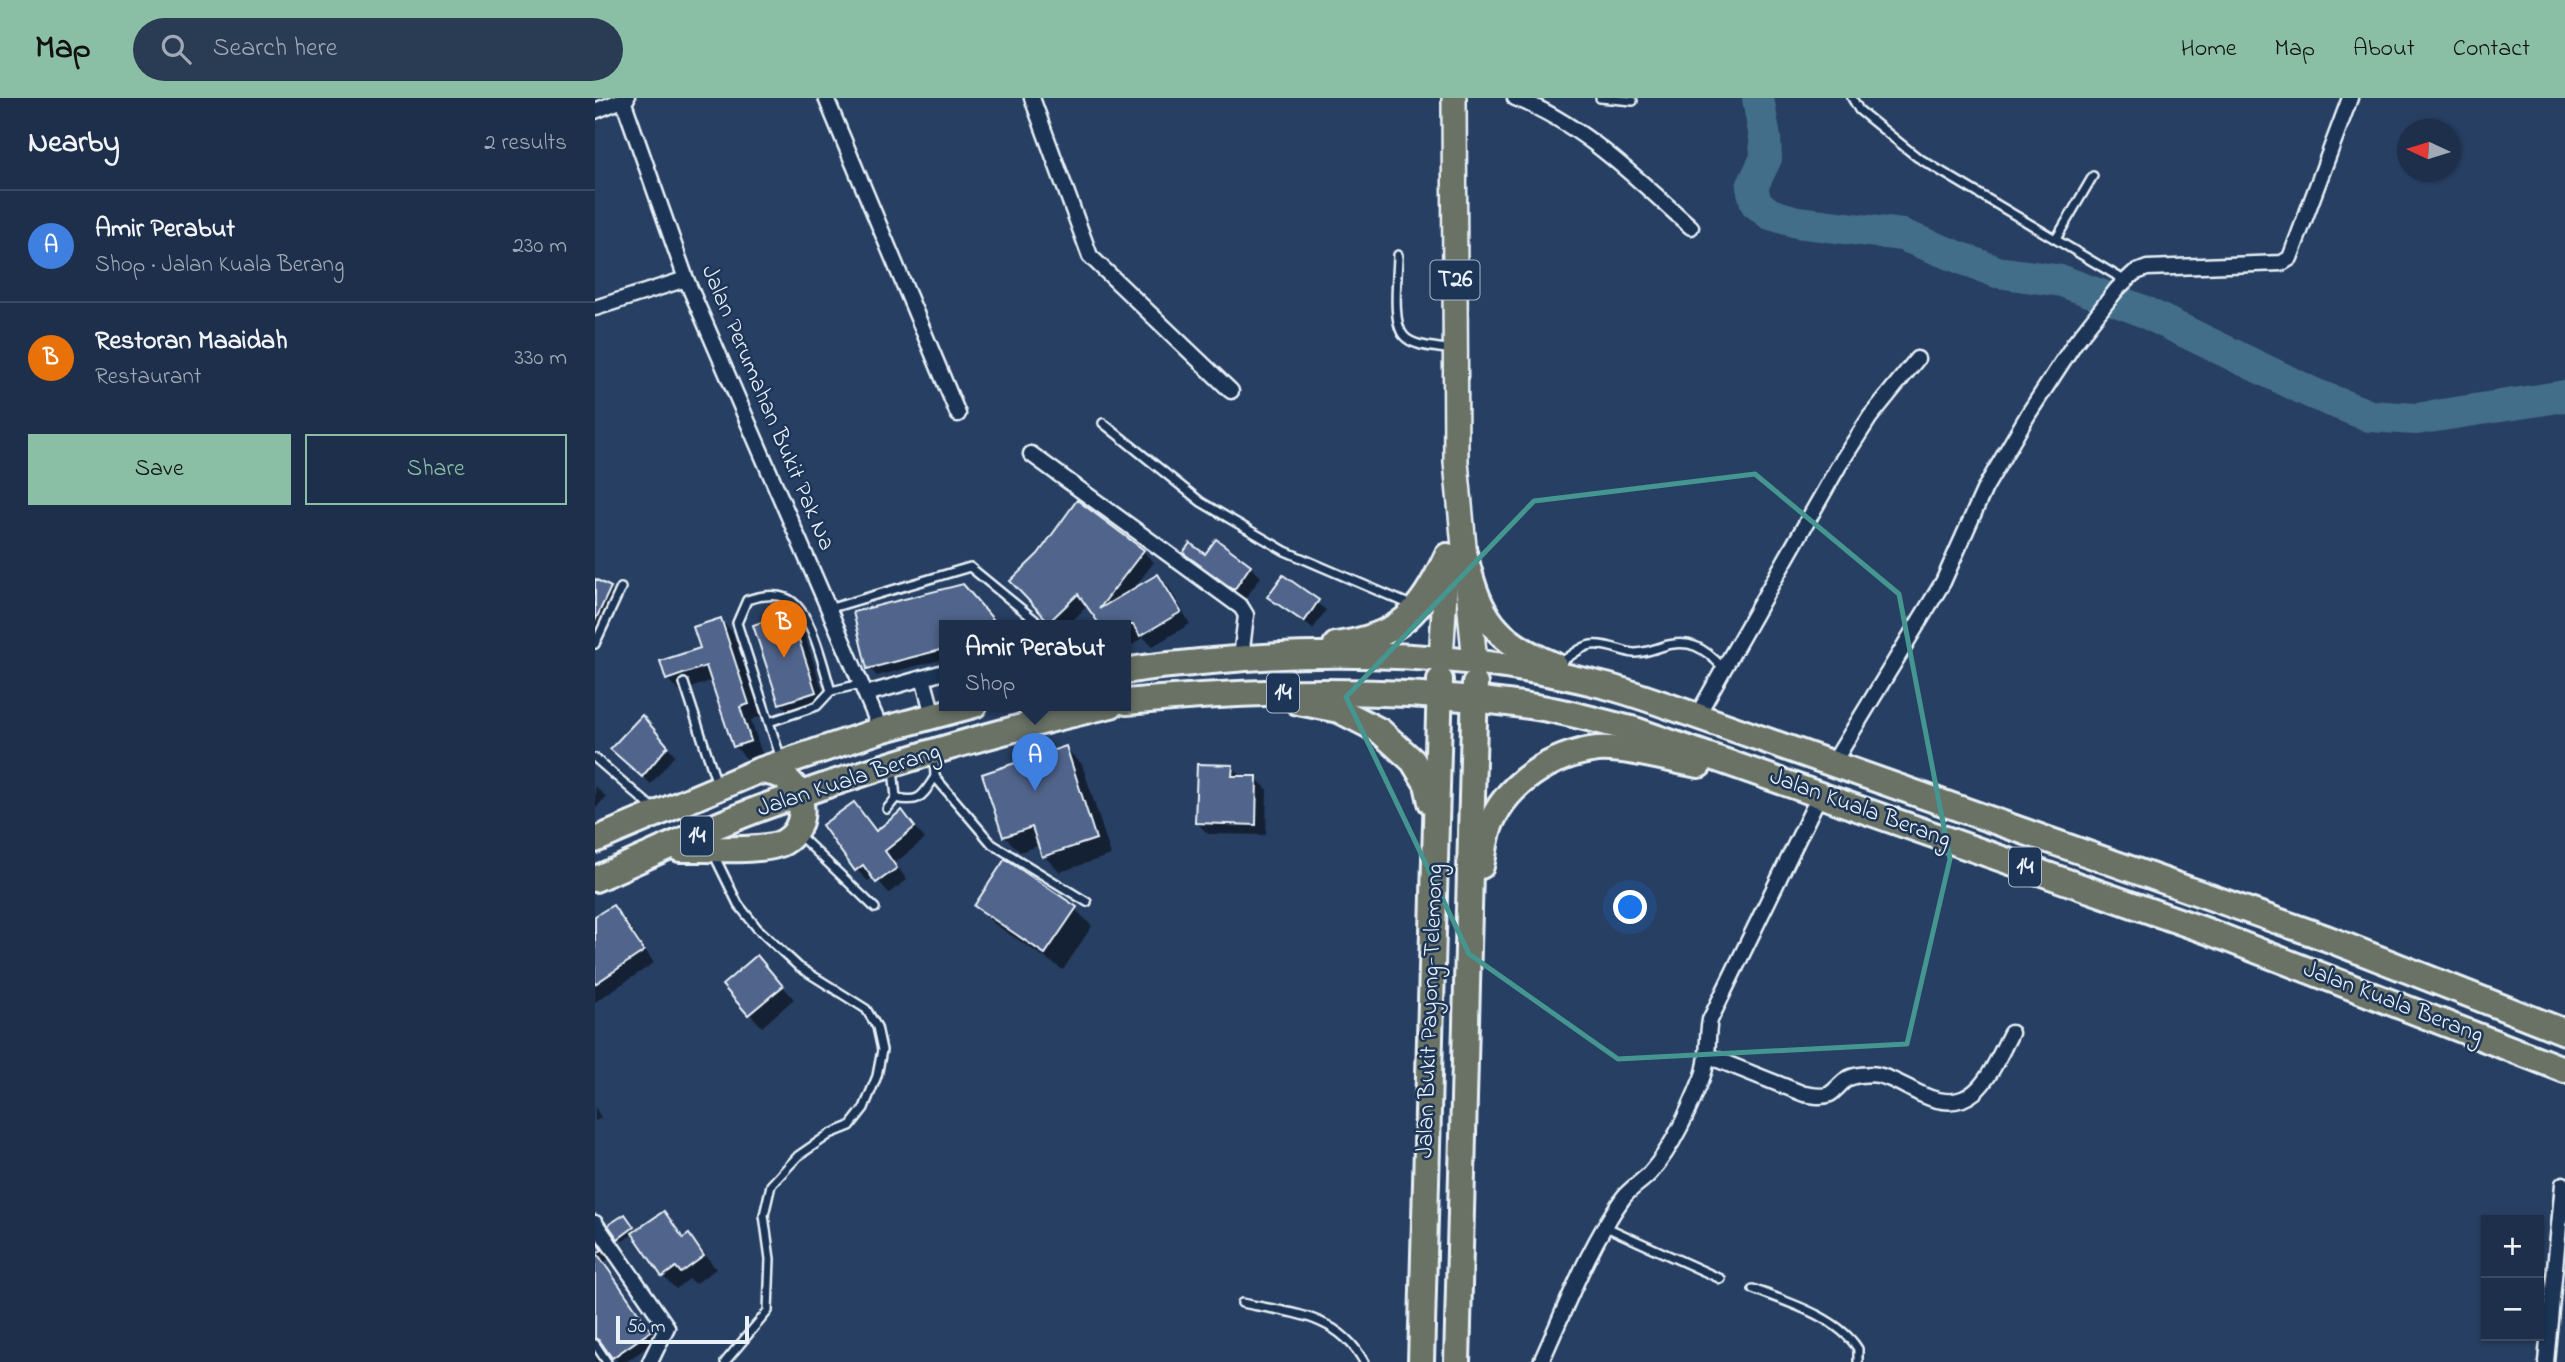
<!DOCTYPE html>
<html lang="en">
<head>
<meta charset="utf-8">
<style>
	:root { --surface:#1d2f4a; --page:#2a3b54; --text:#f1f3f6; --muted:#a0a9b5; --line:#3b4a62; --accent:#8abfa5 }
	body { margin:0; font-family:"Indie Flower",sans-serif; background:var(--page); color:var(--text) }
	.controls { position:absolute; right:21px; bottom:21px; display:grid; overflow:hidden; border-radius:0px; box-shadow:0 2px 5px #0004 }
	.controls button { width:63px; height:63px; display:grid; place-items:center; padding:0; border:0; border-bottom:2px solid var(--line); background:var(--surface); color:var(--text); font:35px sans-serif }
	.compass { position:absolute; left:1802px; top:21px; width:63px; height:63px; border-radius:50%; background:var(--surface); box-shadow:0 2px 5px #0004; rotate:274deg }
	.scale { position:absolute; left:21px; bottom:18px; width:133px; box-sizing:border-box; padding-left:7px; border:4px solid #e8f1f8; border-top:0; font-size:19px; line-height:24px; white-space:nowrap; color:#e8f1f8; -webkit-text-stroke:5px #1d3557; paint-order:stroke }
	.you { position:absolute; left:1036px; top:810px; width:24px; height:24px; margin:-18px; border:5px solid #fff; border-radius:50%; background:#1a73e8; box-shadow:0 0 0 10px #1a73e833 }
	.badge { display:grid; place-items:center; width:46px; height:46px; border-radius:50%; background:var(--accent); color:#fff; font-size:23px; font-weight:700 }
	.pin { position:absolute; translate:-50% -58px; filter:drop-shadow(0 2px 4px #0008) }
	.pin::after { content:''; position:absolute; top:37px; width:24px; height:21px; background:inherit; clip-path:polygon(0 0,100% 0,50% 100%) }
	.popup { position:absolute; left:344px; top:522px; width:192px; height:91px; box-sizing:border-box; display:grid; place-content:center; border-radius:0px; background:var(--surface); filter:drop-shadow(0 2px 5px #0005); font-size:23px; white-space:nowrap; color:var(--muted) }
	.popup b { font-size:26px; color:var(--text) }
	.popup::after { content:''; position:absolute; left:50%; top:100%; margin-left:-14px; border:14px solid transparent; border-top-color:var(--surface) }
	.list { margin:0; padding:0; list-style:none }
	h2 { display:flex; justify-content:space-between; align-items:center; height:91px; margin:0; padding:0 28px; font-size:30px }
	h2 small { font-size:23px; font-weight:400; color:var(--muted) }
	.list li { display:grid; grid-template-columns:46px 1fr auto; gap:21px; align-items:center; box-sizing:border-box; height:112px; padding:0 28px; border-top:2px solid var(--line) }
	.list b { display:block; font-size:26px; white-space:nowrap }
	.list p { margin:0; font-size:23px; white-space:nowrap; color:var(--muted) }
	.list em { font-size:23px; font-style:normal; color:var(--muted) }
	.actions { display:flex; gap:14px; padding:21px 28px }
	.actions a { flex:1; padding:16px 0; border:2px solid var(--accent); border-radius:0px; text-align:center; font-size:24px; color:var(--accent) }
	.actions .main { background:var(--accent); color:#111 }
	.icon { flex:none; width:38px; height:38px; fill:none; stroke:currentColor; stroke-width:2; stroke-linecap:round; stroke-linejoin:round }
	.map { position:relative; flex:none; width:1970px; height:1264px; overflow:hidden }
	header { display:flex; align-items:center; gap:42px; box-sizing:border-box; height:98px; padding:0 35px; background:var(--accent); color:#111 }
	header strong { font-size:33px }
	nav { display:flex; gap:38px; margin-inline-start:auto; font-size:24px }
	.search { width:490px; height:63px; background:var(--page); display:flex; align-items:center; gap:18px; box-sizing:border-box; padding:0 24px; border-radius:38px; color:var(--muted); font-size:26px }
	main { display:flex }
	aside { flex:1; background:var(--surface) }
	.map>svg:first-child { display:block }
</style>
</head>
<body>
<header>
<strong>Map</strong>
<div class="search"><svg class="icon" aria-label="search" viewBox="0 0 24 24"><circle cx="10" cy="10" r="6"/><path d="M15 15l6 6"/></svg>Search here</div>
<nav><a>Home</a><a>Map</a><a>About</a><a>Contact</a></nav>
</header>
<main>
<aside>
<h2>Nearby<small>2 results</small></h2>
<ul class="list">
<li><span class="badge" style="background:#3f7fe0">A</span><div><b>Amir Perabut</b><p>Shop · Jalan Kuala Berang</p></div><em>230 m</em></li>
<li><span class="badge" style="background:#e8710a">B</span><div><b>Restoran Maaidah</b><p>Restaurant</p></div><em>330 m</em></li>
</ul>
<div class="actions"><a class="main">Save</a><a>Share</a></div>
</aside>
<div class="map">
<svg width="1970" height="1264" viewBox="0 0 1970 1264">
	<rect width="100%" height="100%" fill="#273f62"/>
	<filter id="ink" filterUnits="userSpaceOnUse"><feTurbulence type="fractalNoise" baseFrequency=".0143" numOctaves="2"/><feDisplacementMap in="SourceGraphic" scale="14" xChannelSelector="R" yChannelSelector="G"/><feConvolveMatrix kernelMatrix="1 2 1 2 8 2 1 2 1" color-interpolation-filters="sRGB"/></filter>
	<g filter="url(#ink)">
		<g fill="#0007">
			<polygon points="548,453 559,464 536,494 563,478 574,489 595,526 558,548 548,539 531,552 531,527 493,507 473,527 458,527 417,483"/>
			<polygon points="590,455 655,468 666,479 650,501 601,466"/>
			<polygon points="688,480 731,512 718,531 675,499"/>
			<polygon points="0,483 15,490 23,498 0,548"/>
			<polygon points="194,516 207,529 232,606 198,618 185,605"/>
			<polygon points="126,522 138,535 166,618 156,622 167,656 152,661 139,648 118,582 85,594 72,581 108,551"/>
			<polygon points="349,527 349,561 282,578 274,570"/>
			<polygon points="55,627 80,657 56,686 26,659"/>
			<polygon points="470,650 487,666 516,757 465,774 449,758 445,747 425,754 409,738"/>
			<polygon points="637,668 648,680 661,680 672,691 671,737 613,736 602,725"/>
			<polygon points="0,688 11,699 0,711"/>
			<polygon points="259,706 282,734 307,714 330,741 300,765 312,782 294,795 279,778 273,783 262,772"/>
			<polygon points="381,808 480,811 497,828 468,872 398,825"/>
			<polygon points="17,809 29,820 59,865 0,904 0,821"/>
			<polygon points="162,859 199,901 167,929 129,887"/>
			<polygon points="0,1009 6,1020 0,1023"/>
			<polygon points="69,1115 90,1140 93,1138 106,1151 121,1171 100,1186 94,1181 81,1191 68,1178 39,1135 28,1143 24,1140 33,1122 42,1134"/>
			<polygon points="0,1143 14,1161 9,1164 63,1241 31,1264 23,1264 12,1249 4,1249 2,1259 6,1264 0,1264"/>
		</g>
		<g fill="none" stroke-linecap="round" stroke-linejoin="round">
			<polyline stroke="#436e89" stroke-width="32" points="1163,0 1170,40 1171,60 1157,89 1161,105 1175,116 1202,124 1307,137 1402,174 1467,183 1543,211 1719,296 1775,318 1821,321 1970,298"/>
		</g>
		<g fill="#51658c" stroke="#e8f1f8" stroke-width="2">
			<polygon points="482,402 549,452 504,511 563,476 586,514 545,538 538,527 505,527 483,496 454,524 415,483 443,456"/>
			<polygon points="621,441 656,467 639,492 588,455 595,445 610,456"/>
			<polygon points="688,477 724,502 709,524 672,499"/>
			<polygon points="0,481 16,489 0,523"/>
			<polygon points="368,486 403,527 349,527 349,551 272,571 258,514"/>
			<polygon points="195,514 221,594 184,606 158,527"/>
			<polygon points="126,520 154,606 145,609 156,643 138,649 111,568 71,582 65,563 105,550 98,529"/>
			<polygon points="47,617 73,648 47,679 15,651"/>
			<polygon points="471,648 501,741 447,759 437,729 408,739 387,676"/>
			<polygon points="602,666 638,667 637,678 662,678 661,727 600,725"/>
			<polygon points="259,704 281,733 307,712 320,729 290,753 302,770 281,785 268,767 260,773 227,727"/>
			<polygon points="410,761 482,809 450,856 379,808"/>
			<polygon points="18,807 49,853 0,886 0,818"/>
			<polygon points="162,857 188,888 153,917 127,887"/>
			<polygon points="69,1113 88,1140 94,1136 109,1158 86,1175 81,1169 67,1179 37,1135"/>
			<polygon points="30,1116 39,1129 23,1141 13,1127"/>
			<polygon points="0,1142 7,1152 2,1155 56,1233 17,1260 5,1243 0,1240"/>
		</g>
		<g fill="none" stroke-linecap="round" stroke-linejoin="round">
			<defs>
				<g id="service">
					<polyline points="1005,0 1038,3"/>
					<polyline points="1257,0 1264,12 1322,59 1529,182"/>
					<polyline points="1461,141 1498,78"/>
					<path d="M803,157C803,176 796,224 809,238C818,249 843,249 856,252"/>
					<polyline points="508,325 606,404 690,453 816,507"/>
					<polyline points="233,511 375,469 446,527"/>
					<polyline points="0,546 26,490"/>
					<path d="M963,565C975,560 984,549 996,547C1011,545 1025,553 1039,555C1049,555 1056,552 1066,549C1094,540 1109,549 1128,570"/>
					<polyline points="89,585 122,686"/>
					<polyline points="236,593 266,586"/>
					<path d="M174,624L222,608L236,593C228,568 216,509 191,500C178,495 164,498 152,502L142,525L186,661"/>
					<polyline points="339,659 340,679 397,746 492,804"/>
					<polyline points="0,660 60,712"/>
					<path d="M298,671L301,700C326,705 327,698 340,679"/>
					<polyline points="292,711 301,700"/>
					<polyline points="204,737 280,810"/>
					<polyline points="119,757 143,806 162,830 204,869 271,911 282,929 287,952 282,978 269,1010 255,1028 235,1036 203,1058 176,1087 169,1117 175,1161 173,1213 130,1264"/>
					<polyline points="1011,1129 1126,1181"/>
					<path d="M1158,1191C1192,1204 1243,1219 1263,1251V1264"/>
					<path d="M647,1205C695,1215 743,1216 769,1264"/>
					<polyline points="0,1246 12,1264"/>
				</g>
				<g id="minor">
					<polyline points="231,0 363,316"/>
					<polyline points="437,0 495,158 636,293"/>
					<path d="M920,0C988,26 1043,82 1096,129"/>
					<polyline points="28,2 91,181 286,632"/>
					<polyline points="0,13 32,0"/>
					<polyline points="0,210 91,181"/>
					<polyline points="436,356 646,509 651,517 646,560"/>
					<polyline points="328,580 338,617"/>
					<polyline points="271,596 349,574"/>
					<polyline points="1102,618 1243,369 1275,319 1322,261"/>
					<polyline points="1237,667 1348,484 1390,390 1434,315 1479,246 1522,191 1539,175 1552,170 1687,165 1695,160 1755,0"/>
					<path d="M1113,958L1209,996C1217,997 1227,1000 1235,996C1241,992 1246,985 1252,981C1259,977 1275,975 1283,977C1298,980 1314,991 1328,997C1381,1021 1396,973 1416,935"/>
					<polyline points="0,1125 72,1229 55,1264"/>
					<path d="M946,1264C971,1209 993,1149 1028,1100C1035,1090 1047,1084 1055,1075C1078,1049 1094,1012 1107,980C1115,961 1111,942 1115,922L1224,698"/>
					<polyline points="1951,1264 1968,1086"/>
				</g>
				<g id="primary">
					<polyline points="859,0 861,364 880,565"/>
					<polyline points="846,562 852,461"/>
				</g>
				<g id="trunk">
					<path d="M870,458C885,520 900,543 959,567"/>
					<path d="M741,547C805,538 825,516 852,458"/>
					<path d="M531,573C555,568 580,567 605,564C737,550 882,555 1011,588C1042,596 1072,608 1102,618L1731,840L1970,934"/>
					<path d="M531,604C667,591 806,588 941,609C974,614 1007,624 1040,632L1612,833L1970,972"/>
					<polyline points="703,604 744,612 785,633 818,663 832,686 836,704"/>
					<polyline points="0,742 163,673 286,632 379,607"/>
					<path d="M85,751C109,750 170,755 189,744C211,731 212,700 194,683C186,675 173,674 163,673"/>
					<path d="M886,768C889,756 890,742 894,730C910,686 957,656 1003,651C1030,649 1076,662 1104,667"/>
					<path d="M0,781C59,756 117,727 177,706C288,667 402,633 516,607"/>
					<polyline points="826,1264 845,582"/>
					<polyline points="862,1264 880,586"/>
				</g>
			</defs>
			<use href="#service" stroke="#e8f1f8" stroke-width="12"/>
			<use href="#minor" stroke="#e8f1f8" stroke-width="19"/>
			<use href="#primary" stroke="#e8f1f8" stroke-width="28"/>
			<use href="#trunk" stroke="#e8f1f8" stroke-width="30"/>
			<use href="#service" stroke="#1d3557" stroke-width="7"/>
			<use href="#minor" stroke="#1d3557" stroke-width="14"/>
			<use href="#primary" stroke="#6a7266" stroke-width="23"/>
			<use href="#trunk" stroke="#6a7266" stroke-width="24"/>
		</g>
	</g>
	<path fill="none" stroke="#459590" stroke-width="5" stroke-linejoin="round" d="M1160,376L1304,496L1355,761L1312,946L1023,961L874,856L751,599L939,403Z"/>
	<g text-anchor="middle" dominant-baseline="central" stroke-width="5" stroke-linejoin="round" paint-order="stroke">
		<g fill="#1d3557" stroke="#abb9c8" stroke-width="2">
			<rect x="835.5" y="162.5" width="49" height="39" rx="5"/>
			<rect x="672" y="575.5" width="32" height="39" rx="5"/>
			<rect x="86" y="718.5" width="32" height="39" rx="5"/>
			<rect x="1414" y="749.5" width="32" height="39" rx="5"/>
		</g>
		<g font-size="23" font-weight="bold" fill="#e8f1f8">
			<text x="860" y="182">T26</text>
			<text x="688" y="595">14</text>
			<text x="102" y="738">14</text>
			<text x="1430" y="769">14</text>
		</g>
		<g font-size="24" fill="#e8f1f8" stroke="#1d3557">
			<text transform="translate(172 310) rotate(67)">Jalan Perumahan Bukit Pak Na</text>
			<text transform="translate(254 683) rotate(-18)">Jalan Kuala Berang</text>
			<text transform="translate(1265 711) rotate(20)">Jalan Kuala Berang</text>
			<text transform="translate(1798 905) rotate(21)">Jalan Kuala Berang</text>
			<text transform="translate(836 913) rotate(-88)">Jalan Bukit Payong-Telemong</text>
		</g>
	</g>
</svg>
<div class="controls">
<button>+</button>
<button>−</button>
</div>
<svg class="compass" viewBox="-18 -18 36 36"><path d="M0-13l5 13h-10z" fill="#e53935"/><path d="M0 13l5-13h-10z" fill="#a0a9b5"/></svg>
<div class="scale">50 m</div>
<div class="you"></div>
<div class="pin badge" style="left:440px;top:693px;background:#3f7fe0">A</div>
<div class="popup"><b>Amir Perabut</b>Shop</div>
<div class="pin badge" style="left:189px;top:560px;background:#e8710a">B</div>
</div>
</main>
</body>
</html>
